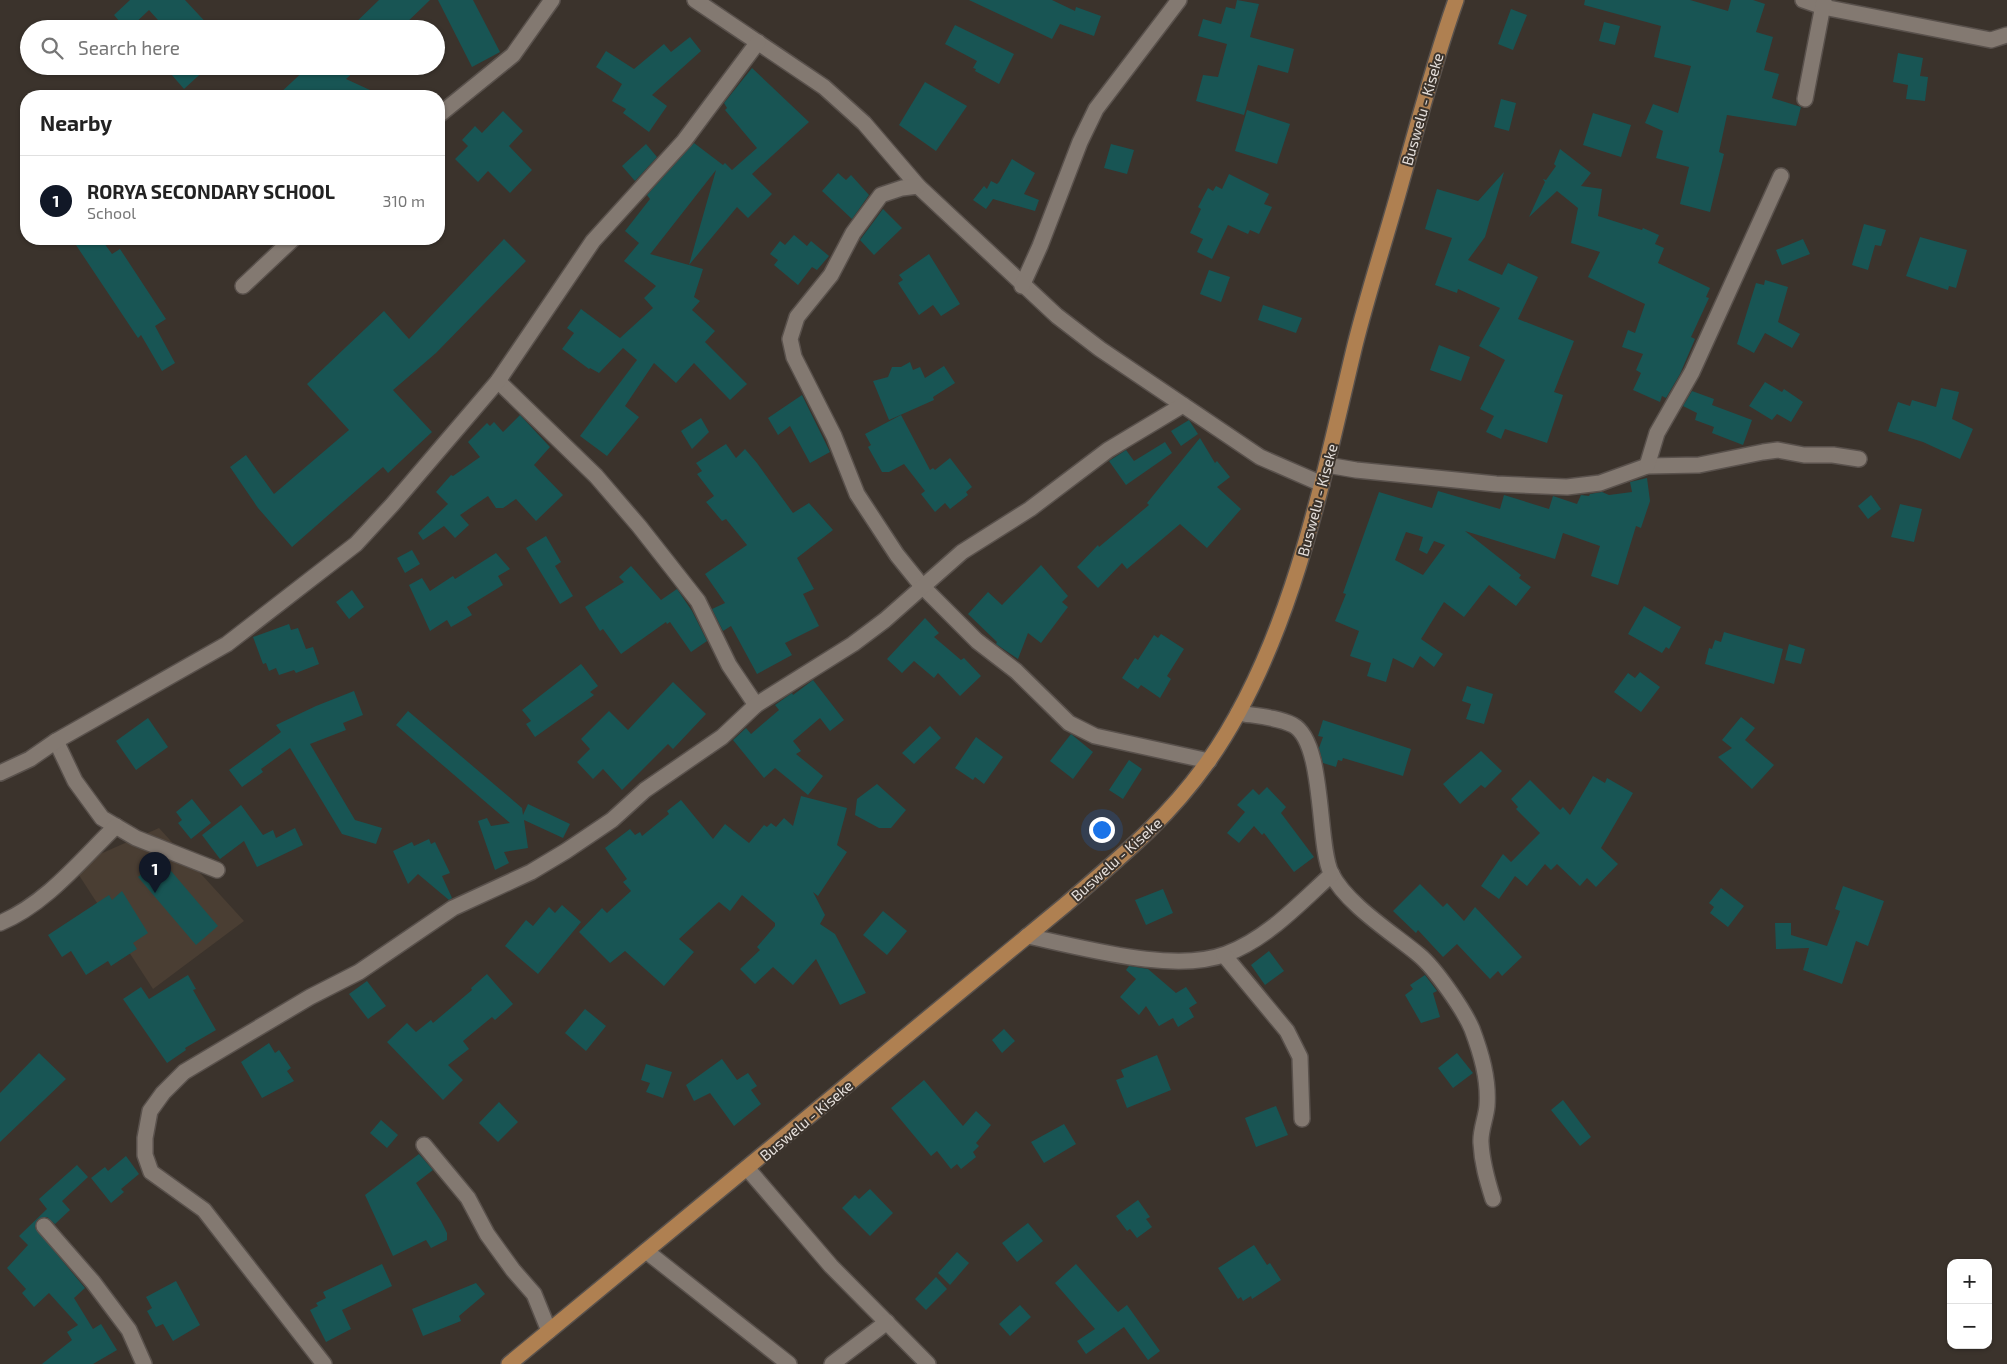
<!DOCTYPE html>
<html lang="en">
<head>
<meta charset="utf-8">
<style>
	:root { --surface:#fff; --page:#f2f2f2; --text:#222; --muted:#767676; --line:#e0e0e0; --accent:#111827 }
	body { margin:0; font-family:"Exo 2",sans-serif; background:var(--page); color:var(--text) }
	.controls { position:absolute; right:15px; bottom:15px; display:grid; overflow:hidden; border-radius:10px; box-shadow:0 1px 4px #0004 }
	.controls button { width:45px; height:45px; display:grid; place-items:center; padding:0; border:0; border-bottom:1px solid var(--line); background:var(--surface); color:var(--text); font:25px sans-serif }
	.you { position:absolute; left:1101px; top:829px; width:18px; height:18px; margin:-12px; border:4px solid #fff; border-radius:50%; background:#1a73e8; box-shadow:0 0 0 8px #1a73e833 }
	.badge { display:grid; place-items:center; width:32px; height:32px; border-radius:50%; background:var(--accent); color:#fff; font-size:16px; font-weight:700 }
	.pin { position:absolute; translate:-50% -41px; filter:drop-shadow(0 1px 2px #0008) }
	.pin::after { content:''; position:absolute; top:26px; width:18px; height:15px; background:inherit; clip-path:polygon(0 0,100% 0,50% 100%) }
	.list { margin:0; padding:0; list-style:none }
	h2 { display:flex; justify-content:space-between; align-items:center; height:65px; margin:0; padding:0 20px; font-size:21px }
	h2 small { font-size:16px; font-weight:400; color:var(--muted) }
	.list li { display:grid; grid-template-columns:32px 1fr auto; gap:15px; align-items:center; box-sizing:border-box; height:90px; padding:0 20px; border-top:1px solid var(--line) }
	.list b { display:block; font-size:19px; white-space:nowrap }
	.list p { margin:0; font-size:16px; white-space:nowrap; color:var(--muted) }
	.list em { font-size:16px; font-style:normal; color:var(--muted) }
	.icon { flex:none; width:28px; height:28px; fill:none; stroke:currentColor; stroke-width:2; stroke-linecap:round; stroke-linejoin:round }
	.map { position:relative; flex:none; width:2007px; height:1364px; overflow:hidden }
	.search { position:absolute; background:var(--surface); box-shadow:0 1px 4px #0004; left:20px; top:20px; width:425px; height:55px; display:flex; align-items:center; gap:12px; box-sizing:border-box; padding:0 18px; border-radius:28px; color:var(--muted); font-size:19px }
	.panel { position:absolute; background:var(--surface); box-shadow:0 1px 4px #0004; left:20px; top:90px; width:425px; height:155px; border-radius:20px }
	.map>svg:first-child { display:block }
</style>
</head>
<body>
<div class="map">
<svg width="2007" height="1364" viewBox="0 0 2007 1364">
	<rect width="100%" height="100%" fill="#3b332c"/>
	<polygon fill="#4a3e33" points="159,828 244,921 153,989 73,866"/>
	<g fill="#185554" fill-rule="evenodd">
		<polygon points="130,0 185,0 212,29 166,29 149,10 129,29 126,29 114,15"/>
		<polygon points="379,0 430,0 400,29 349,29"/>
		<polygon points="438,0 473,0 500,52 472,67"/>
		<polygon points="969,0 1052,0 1075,11 1076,7 1101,16 1094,36 1060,24 1052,39"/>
		<polygon points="1237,0 1259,4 1250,37 1294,49 1288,73 1258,65 1244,115 1196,101 1203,75 1218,77 1227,44 1198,36 1203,19 1221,24 1226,7 1235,9"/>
		<polygon points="1585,0 1690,0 1728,11 1731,0 1753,0 1765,4 1756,32 1773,37 1764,70 1779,74 1772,98 1801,107 1796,126 1727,115 1719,152 1724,154 1710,212 1680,204 1689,167 1656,158 1663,131 1645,123 1653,104 1678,113 1691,66 1654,57 1661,26 1584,5"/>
		<polygon points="1511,9 1527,15 1513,50 1498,44"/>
		<polygon points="1604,22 1620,26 1615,45 1599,41"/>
		<polygon points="955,25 1014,54 999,84 975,71 976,69 973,68 977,61 945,44"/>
		<polygon points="690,37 701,51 652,95 667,106 649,132 623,113 626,109 612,101 622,84 596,67 606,51 634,69 664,44 671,52"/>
		<polygon points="1898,53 1923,58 1920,76 1928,77 1925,101 1906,99 1908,85 1893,82"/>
		<polygon points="179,66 209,66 184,89 171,74"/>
		<polygon points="309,66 360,66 346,79 383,96 277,96"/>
		<path d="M752,68L809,122L752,174L772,194L748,218L737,207L689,265L703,269L694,297L700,301L692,310L715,331L705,342L747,384L730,400L694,363L676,383L654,363L625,406L639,417L607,456L580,436L637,360L623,348L599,373L590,368L589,369L562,349L574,333L567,328L581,309L620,338L653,308L644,298L656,286L624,261L639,243L625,231L650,199L647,195L694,143L723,165L725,163L732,170L757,148L725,110L727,108L724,103ZM716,170L689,265L650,254L651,253Z"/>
		<polygon points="925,82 967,106 936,151 899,125"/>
		<polygon points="1501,99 1516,103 1509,131 1494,127"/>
		<polygon points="1247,110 1290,124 1277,164 1235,151"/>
		<polygon points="503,111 523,131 509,146 532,170 510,193 488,171 478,182 455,159 468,146 462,140 475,126 482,133"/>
		<polygon points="1593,113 1631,125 1621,157 1583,145"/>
		<polygon points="646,144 657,157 635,181 622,166"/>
		<polygon points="1111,144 1134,150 1127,174 1104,168"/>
		<polygon points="1560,149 1591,173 1581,186 1602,189 1598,216 1642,230 1643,228 1659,235 1655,244 1664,248 1658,263 1710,288 1706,297 1709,298 1691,337 1695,339 1680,374 1666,398 1662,396 1660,402 1633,390 1641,373 1636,370 1643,354 1622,347 1628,330 1635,333 1645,304 1588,277 1600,252 1571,243 1578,208 1557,191 1529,217 1545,182 1543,179 1546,180 1556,166 1554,164"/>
		<polygon points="1012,159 1035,173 1024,194 1039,200 1035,211 993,199 986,209 973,200 984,186 987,189 991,181 997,184 999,182"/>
		<polygon points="1504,172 1485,237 1468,260 1502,275 1508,263 1538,277 1518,319 1574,341 1554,392 1563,395 1547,443 1505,429 1501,439 1486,432 1494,416 1480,409 1505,360 1479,346 1500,308 1458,289 1457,293 1435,285 1452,238 1425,229 1437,189 1478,201"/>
		<polygon points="838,173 846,180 851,175 869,195 852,219 822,191"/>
		<polygon points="1229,174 1269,194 1264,204 1272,207 1259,234 1250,230 1248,234 1228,225 1212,259 1197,252 1203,239 1190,233 1201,209 1198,207 1208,188 1213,191 1216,186 1222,189"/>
		<polygon points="883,209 902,228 874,255 860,240"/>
		<polygon points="1864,224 1886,230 1881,246 1875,245 1868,270 1852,265"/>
		<polygon points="794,235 807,246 811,241 829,256 817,270 812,267 798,285 774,265 778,260 770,254 780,241 785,245"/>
		<polygon points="1920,237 1967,250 1956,288 1949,286 1948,290 1906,276"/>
		<polygon points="72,239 101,239 112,254 120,249 166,319 155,326 175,363 162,371 141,335 138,338"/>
		<polygon points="504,239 526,261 436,353 393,390 432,432 388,473 383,467 292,547 258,508 230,467 246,455 274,494 349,430 307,384 384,311 409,339"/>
		<polygon points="1803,239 1810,254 1782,265 1776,250"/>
		<polygon points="929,254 960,304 941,316 933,305 919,315 898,283 903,280 899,275"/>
		<polygon points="1209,270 1230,277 1221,302 1200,294"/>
		<polygon points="1765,280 1788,287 1778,322 1800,334 1792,348 1765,333 1754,353 1737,344 1756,283 1764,285"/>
		<polygon points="1263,305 1302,318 1296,333 1258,320"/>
		<polygon points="1439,345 1470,357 1461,381 1430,370"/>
		<polygon points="910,362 913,370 920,367 925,378 944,366 955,383 933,397 934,400 889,420 873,381 888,377 892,367 901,367"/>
		<polygon points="1765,382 1782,392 1784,389 1803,402 1791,422 1777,414 1772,420 1749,406"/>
		<polygon points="1941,388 1959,392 1952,419 1973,429 1960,459 1923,442 1888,431 1898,402 1910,406 1912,400 1936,407"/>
		<polygon points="1692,391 1714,399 1712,405 1752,420 1743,445 1712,433 1714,427 1695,420 1697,413 1683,406"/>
		<polygon points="802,395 830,452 810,463 790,426 778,435 768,418"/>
		<polygon points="520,415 550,447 534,465 563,495 536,521 516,499 503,508 496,508 488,496 460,515 469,525 455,538 444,526 423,540 418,533 448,504 436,492 451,475 453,476 480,457 468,442 487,423 490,426 494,422 503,432"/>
		<polygon points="901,415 930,470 933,468 935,470 950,458 972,487 966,492 968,495 950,509 945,503 935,512 921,494 925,491 904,464 889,472 882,472 868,447 871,445 865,434"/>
		<polygon points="701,418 709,432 692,449 681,431"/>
		<polygon points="1189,420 1198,434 1181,446 1171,431"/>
		<polygon points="1200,438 1215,463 1217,461 1230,477 1217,487 1241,509 1207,548 1180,524 1127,569 1122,563 1098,588 1077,567 1098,545 1099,547 1149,505 1147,503"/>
		<polygon points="1165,442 1172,453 1126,485 1109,461 1126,450 1134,461"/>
		<polygon points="726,444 736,458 745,449 757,463 793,513 809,503 833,530 797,558 814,589 803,594 819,626 785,643 792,655 757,674 731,626 723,631 712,609 725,603 705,574 747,545 726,519 722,521 706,502 714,496 697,474 702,471 696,463"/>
		<path d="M1647,478L1650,501L1641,528L1636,526L1618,585L1591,576L1600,546L1563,533L1555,559L1465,531L1521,575L1519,578L1531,587L1516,606L1489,585L1464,617L1444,602L1421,639L1443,654L1434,667L1420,656L1413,668L1393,658L1386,682L1367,676L1371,663L1350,656L1359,631L1335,621L1346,594L1343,593L1379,492L1432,508L1438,491L1500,509L1504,495L1549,509L1553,496L1577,504L1581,495L1589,496L1590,494L1602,492L1609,495L1632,492L1630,482ZM1406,532L1423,537L1419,550L1427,554L1434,541L1445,545L1423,575L1395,560Z"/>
		<polygon points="1871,495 1881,509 1868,519 1858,506"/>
		<polygon points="1900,504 1922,509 1914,542 1891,537"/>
		<polygon points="546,536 561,562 555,566 573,596 560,604 526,548"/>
		<polygon points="412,550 420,564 405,573 397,558"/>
		<polygon points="496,553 510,569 498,576 503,585 467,607 472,615 451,627 447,620 430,631 409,585 422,578 430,591 453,576 455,579"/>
		<polygon points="1041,565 1068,596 1062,602 1068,607 1041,643 1028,633 1018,659 996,644 997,642 968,614 988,592 1002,605"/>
		<polygon points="631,566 661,600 677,589 692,611 707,641 691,652 670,622 667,624 666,622 621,654 603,629 600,631 585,607 624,582 619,577"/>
		<polygon points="352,590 364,607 349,619 336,602"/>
		<polygon points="1644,606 1681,627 1669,649 1666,647 1662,653 1628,634"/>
		<polygon points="925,618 939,633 934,637 961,660 964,658 981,676 960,696 938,673 934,678 914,661 902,673 887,659"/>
		<polygon points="289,624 291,630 298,628 306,649 313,647 319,664 296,673 294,670 279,675 276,668 269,671 266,663 263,664 253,637"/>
		<polygon points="1724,632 1783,649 1774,684 1705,664 1709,648 1712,649 1715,640 1721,642"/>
		<polygon points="1161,634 1184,649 1167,676 1171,679 1160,698 1141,685 1138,689 1122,678 1135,658 1138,660 1154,635 1158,638"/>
		<polygon points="1789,644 1805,649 1801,664 1785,660"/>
		<polygon points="581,664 598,686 590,692 594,695 535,737 526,724 531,721 522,710"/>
		<polygon points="1640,672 1660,687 1641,712 1614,692 1628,673 1635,678"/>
		<polygon points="813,680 844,720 830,731 820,718 793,741 801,751 796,754 823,776 808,795 775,768 764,778 733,740 746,728 751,734 779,710 775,705 792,693 793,695"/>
		<polygon points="673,682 706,714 673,749 668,744 622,790 603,769 593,779 577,762 590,749 581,739 609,711 628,730"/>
		<polygon points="1467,686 1493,694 1484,724 1466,719 1471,704 1462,701"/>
		<polygon points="354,691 363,715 343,723 346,730 310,744 355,820 382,828 376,844 342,834 290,748 261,769 263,772 242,787 229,770 281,732 276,725 316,706"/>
		<polygon points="408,711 522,808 523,815 528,804 570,824 563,838 524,820 528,848 504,852 509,863 495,870 478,821 487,818 491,826 510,823 396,725"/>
		<polygon points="1741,717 1755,728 1745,740 1774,765 1752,789 1718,757 1732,748 1722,740"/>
		<polygon points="148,718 168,747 136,770 116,741"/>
		<polygon points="1323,720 1411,749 1403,776 1343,758 1342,761 1338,760 1336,767 1323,763 1319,748 1323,737 1318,736"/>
		<polygon points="930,726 941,738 914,764 902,753"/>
		<polygon points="1071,734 1093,752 1073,779 1050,761"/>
		<polygon points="976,737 1003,757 984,784 975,777 973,780 955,768"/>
		<polygon points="1481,751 1502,771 1485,788 1481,785 1460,804 1443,784"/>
		<polygon points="1129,760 1142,769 1123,799 1109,790"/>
		<polygon points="1593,776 1605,783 1607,778 1633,793 1601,848 1618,864 1596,887 1587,878 1580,886 1557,864 1551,870 1545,864 1527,886 1515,876 1499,899 1481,886 1503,854 1511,862 1540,833 1516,809 1518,807 1511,799 1530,780 1560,810 1563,807 1570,815"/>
		<polygon points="877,784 906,810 891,828 879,828 855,815 857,799"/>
		<polygon points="1267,787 1286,807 1281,813 1314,857 1294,872 1264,833 1262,835 1254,826 1239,843 1227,833 1245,812 1237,805 1253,789 1259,795"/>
		<polygon points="801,796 847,808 837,845 847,852 818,896 813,892 825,915 820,924 835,934 866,993 840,1005 816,959 793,985 773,967 755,984 740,969 760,950 757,947 775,926 775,923 742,895 730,911 719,902 679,939 694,952 664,986 625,951 610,963 579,932 602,908 607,913 631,891 623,882 627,879 605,848 630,829 635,835 640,832 642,836 669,814 667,811 681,800 713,839 725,824 749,843 764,825 767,827 771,823 776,827 784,818 793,826"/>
		<polygon points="192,799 211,823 191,839 178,823 182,820 176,812"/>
		<polygon points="241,805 263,835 273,830 276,838 295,828 303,845 257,867 244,841 220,859 202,835"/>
		<polygon points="429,839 431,844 435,842 450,873 442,876 452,898 449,900 418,874 408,884 393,851 412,842 414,846"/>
		<polygon points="160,858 218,926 196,945 138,877"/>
		<polygon points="1420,884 1443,907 1447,903 1464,921 1475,907 1522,957 1502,976 1498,971 1490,979 1457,944 1443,957 1418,930 1416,933 1393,911"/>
		<polygon points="1843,886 1884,901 1868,946 1856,941 1842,984 1803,970 1809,948 1776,949 1775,923 1791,923 1791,935 1827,946 1840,911 1835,909"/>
		<polygon points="1721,888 1744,906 1728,927 1710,913 1714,907 1709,903"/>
		<polygon points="1163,889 1173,913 1146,925 1135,900"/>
		<polygon points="122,891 148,933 133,943 137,949 111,966 108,961 86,975 71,951 62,957 48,935 109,895 112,900"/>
		<polygon points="562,905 581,922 538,974 505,946 526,920 533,926 549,907 555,913"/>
		<polygon points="883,911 907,931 887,955 863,935"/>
		<polygon points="1269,951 1284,971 1265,985 1251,965"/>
		<polygon points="1129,966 1148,969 1176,993 1186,987 1197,1003 1189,1008 1194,1017 1178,1027 1173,1018 1159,1026 1146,1006 1139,1015 1120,997 1136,979 1126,970"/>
		<polygon points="487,974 513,1004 495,1020 492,1017 463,1041 469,1049 448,1065 463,1080 443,1100 387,1042 407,1023 416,1032 431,1020 433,1023 472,990 471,988"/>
		<polygon points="188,975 196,989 193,990 216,1030 185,1048 186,1050 167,1063 123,999 141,987 149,999"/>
		<polygon points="1425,975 1437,991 1433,993 1440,1017 1421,1023 1405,995 1413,989 1410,985"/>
		<polygon points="367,981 386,1006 368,1019 349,994"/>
		<polygon points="585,1009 606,1026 586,1051 565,1033"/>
		<polygon points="1004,1029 1015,1041 1002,1053 992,1040"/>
		<polygon points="269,1043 275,1053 279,1050 291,1068 287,1071 294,1081 262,1098 241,1062"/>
		<polygon points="39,1053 66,1079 0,1142 0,1093"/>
		<polygon points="1457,1053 1473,1073 1453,1088 1438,1068"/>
		<polygon points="1157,1055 1171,1090 1127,1108 1116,1080 1124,1077 1121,1070"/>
		<polygon points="722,1059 737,1080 748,1073 757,1086 751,1090 761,1104 734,1126 710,1093 694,1101 686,1085"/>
		<polygon points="646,1064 672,1072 663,1098 646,1092 650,1083 641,1080"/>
		<polygon points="924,1080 963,1126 976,1111 991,1125 976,1143 979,1146 973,1152 976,1157 961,1169 957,1164 951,1169 937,1151 931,1156 891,1108"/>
		<polygon points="1563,1100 1591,1137 1580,1146 1551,1110"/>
		<polygon points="499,1102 518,1122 498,1142 479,1123"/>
		<polygon points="1276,1106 1288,1135 1256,1147 1245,1118"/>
		<polygon points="381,1120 398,1135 387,1148 370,1133"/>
		<polygon points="1064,1124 1076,1144 1044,1163 1031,1142"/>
		<polygon points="419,1154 433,1170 416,1183 441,1221 447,1233 447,1240 431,1248 426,1240 393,1256 365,1195"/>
		<polygon points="126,1156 139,1174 121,1189 124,1192 111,1203 91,1178 105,1167 108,1171"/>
		<polygon points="77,1165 88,1177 62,1201 70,1210 55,1224 47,1217 38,1219 35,1228 85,1288 74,1298 93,1329 101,1324 117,1350 93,1364 42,1364 72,1340 67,1332 78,1325 49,1293 34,1307 22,1293 26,1289 7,1268 28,1245 19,1236 47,1209 39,1199"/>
		<polygon points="870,1189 893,1213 870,1236 842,1208 855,1195 859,1199"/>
		<polygon points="1138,1200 1150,1217 1146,1219 1152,1227 1137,1238 1130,1229 1127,1231 1116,1216"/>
		<polygon points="1028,1223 1043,1241 1017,1262 1002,1243"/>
		<polygon points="1254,1245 1267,1265 1270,1263 1281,1280 1252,1299 1251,1296 1243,1301 1241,1297 1238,1299 1218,1268"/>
		<polygon points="957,1252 969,1263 950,1285 938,1273"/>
		<polygon points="382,1264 392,1286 342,1310 351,1329 326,1342 310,1310 318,1306 316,1303 326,1298 323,1292"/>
		<polygon points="1076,1264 1118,1312 1127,1305 1160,1351 1148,1360 1124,1327 1086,1354 1077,1341 1095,1329 1055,1283"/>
		<polygon points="936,1277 947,1289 926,1310 915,1299"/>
		<polygon points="176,1281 200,1325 173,1341 163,1324 156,1327 147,1311 152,1308 146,1297"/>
		<polygon points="476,1283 485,1294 459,1316 461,1321 423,1336 412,1309"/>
		<polygon points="1020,1305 1031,1317 1010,1336 999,1324"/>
	</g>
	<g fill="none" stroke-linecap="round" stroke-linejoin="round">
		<defs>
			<g id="minor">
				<polyline points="695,0 824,87 864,123 918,186 1057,316 1100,349 1260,457 1322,484"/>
				<polyline points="1803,0 1823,7 1991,40 2007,35"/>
				<polyline points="1805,99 1824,0"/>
				<polyline points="439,115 513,55 552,0"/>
				<polyline points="918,186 902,188 881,195 853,233 831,275 797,317 790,339 794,357 834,436 857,494 897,555 922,586 977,641 1016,671 1069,723 1095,736 1209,761"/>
				<polyline points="243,286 293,239"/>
				<polyline points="1022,286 1040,246 1080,142 1096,109 1179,0"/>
				<polyline points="498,381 596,476 639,526 698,601 729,665 756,705"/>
				<polyline points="1327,465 1356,470 1496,484 1567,487 1600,483 1647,466 1699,465 1763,452 1778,450 1804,455 1833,455 1859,459"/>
				<polyline points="1647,466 1657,433 1692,372 1781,176"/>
				<path d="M1238,713C1256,716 1277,717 1293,725C1325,742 1317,843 1331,873C1346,904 1394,934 1419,955C1435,968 1464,1010 1472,1029C1481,1053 1489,1079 1487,1106C1486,1118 1480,1131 1481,1143C1482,1163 1487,1180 1493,1199"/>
				<polyline points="56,741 75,781 102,818 136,838 217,870"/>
				<polyline points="0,773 30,759 56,741 227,644 356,544 392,505 498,381 593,241 684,141 758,42"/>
				<path d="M0,923C46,904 81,860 116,826"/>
				<path d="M1027,936C1082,947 1173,974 1226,954C1267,939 1300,903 1332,874"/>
				<polyline points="1224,955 1287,1031 1300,1057 1302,1119"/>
				<polyline points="424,1145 468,1198 487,1234 513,1270 534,1294 549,1331"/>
				<polyline points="747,1168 831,1266 928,1364"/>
				<polyline points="44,1226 93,1282 129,1330 144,1364"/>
				<polyline points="646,1251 789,1364"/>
				<polyline points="324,1364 204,1210 151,1172 145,1155 145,1138 150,1111 163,1093 184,1072 310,997 359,972 453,908 531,872 566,851 612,820 645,790 722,737 756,705 853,644 885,620 962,552 1030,509 1108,450 1183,405"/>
				<polyline points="832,1364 887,1322"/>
			</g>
			<path id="major" d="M509,1364L1065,905C1118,859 1166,821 1207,763C1291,645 1322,482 1355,345C1369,289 1387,235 1402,180C1419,120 1435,59 1456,0"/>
		</defs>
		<use href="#minor" stroke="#59514c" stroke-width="18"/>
		<use href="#major" stroke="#59514c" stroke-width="18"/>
		<use href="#minor" stroke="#837971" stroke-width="15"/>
		<use href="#major" stroke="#af8051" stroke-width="15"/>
	</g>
	<g text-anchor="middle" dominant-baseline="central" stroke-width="4" stroke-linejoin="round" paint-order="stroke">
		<g font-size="15" fill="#e6e0dc" stroke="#3b332c">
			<text transform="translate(1422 109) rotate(-74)">Buswelu - Kiseke</text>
			<text transform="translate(1317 500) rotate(-75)">Buswelu - Kiseke</text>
			<text transform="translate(1116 859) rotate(-42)">Buswelu - Kiseke</text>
			<text transform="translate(806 1120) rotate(-40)">Buswelu - Kiseke</text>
		</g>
	</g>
</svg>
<div class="controls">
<button>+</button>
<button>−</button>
</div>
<div class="you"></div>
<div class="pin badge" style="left:155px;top:893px">1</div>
<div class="search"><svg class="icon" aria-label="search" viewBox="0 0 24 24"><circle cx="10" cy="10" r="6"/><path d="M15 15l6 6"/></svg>Search here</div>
<section class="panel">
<h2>Nearby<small></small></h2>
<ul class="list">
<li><span class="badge">1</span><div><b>RORYA SECONDARY SCHOOL</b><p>School</p></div><em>310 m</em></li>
</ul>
</section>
</div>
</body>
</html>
